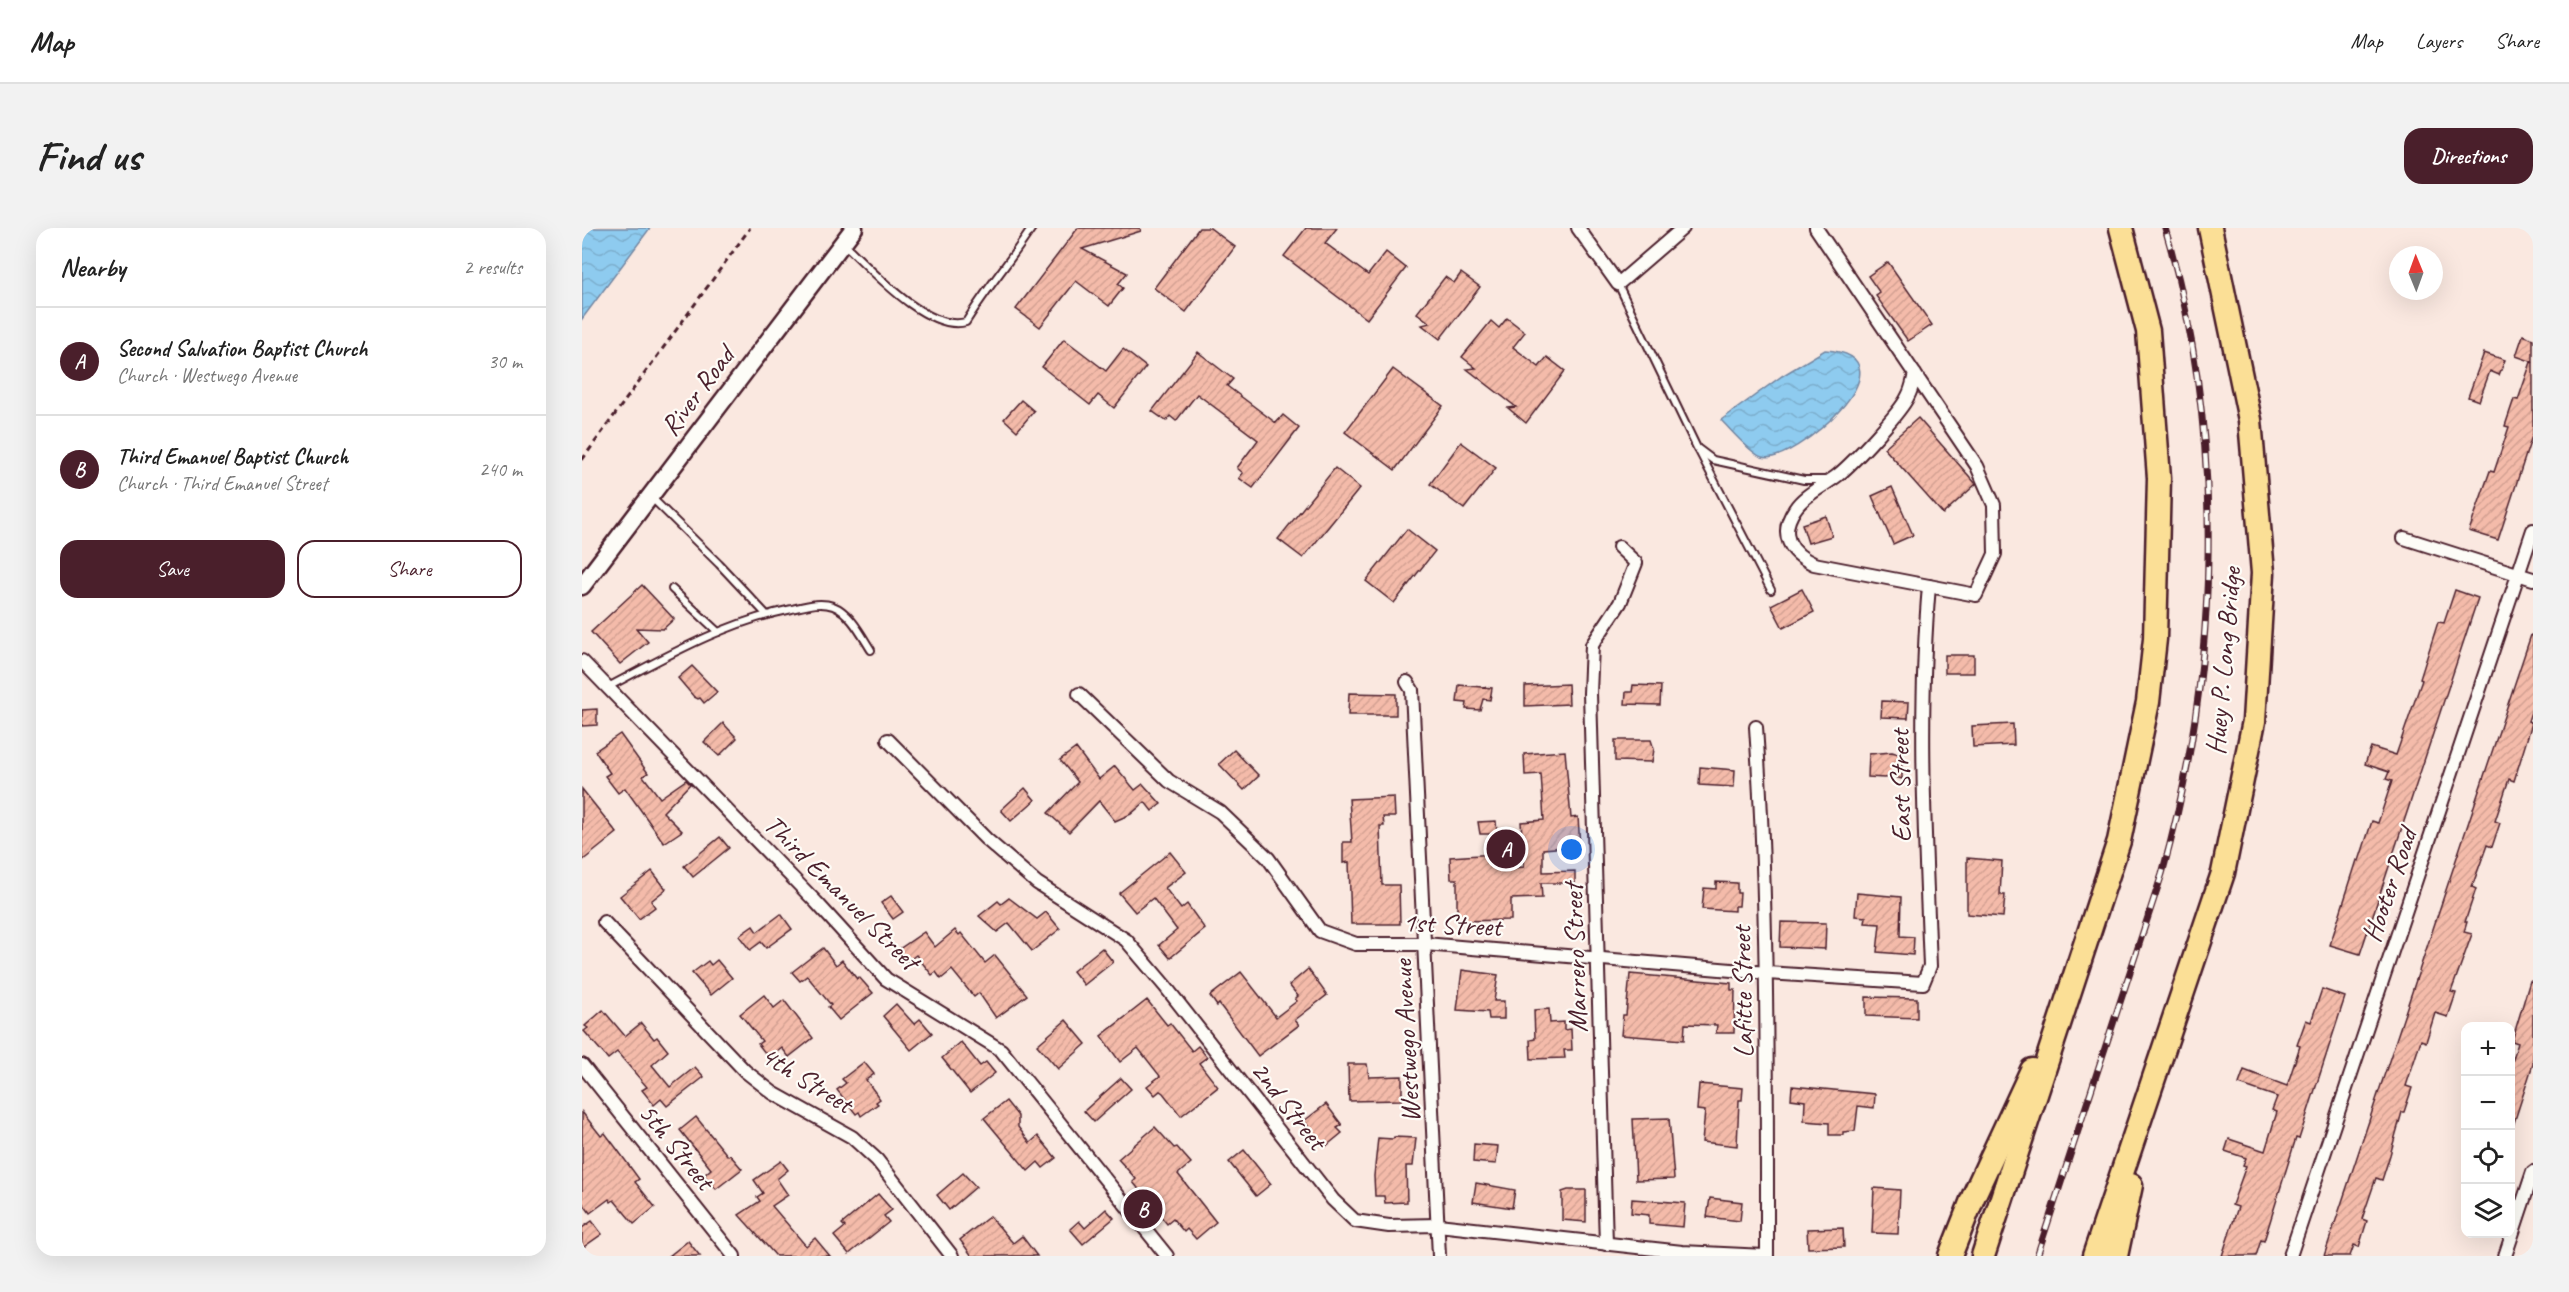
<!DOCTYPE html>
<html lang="en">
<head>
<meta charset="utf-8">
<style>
	:root { --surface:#fff; --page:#f2f2f2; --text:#222; --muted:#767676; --line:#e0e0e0; --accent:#4a1f2b }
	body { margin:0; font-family:Caveat,sans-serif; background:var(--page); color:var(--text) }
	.controls { position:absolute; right:18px; bottom:18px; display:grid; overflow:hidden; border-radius:12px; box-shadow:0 6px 24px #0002 }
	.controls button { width:54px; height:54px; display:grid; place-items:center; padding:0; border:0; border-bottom:2px solid var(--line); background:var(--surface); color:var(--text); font:30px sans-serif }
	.compass { position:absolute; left:1807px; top:18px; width:54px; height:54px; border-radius:50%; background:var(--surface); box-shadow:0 6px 24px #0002; rotate:359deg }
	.you { position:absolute; left:990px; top:622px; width:21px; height:21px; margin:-15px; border:4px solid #fff; border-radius:50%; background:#1a73e8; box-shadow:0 0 0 9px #1a73e833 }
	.badge { display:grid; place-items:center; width:39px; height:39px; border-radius:50%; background:var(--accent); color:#fff; font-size:20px; font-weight:700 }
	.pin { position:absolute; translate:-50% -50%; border:3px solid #fff; box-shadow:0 2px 6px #0006 }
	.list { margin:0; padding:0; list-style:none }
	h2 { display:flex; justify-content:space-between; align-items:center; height:78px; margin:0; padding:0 24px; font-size:26px }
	h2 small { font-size:20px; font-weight:400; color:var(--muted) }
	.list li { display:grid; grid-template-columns:39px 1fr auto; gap:18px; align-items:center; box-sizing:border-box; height:108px; padding:0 24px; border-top:2px solid var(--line) }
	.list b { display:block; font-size:22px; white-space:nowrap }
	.list p { margin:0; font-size:20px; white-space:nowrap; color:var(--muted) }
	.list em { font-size:20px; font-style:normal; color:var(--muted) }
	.actions { display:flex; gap:12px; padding:18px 24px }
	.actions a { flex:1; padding:14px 0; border:2px solid var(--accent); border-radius:18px; text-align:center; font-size:21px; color:var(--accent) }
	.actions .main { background:var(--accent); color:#fff }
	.icon { flex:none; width:33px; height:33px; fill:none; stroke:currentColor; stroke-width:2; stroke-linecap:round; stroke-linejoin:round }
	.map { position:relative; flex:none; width:1951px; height:1028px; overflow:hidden; border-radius:18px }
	header { display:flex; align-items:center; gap:36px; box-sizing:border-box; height:84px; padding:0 30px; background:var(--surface); border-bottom:2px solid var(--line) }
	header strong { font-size:28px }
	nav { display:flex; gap:33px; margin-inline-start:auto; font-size:21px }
	.intro { display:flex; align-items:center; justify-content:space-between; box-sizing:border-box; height:144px; padding:0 36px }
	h1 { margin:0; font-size:42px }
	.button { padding:15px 27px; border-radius:18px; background:var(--accent); color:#fff; font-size:21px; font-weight:700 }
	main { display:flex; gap:36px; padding:0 36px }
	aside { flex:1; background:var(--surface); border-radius:18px; box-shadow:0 6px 24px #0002 }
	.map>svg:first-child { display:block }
</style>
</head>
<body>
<header>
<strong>Map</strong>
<nav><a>Map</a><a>Layers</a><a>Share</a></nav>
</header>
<div class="intro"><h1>Find us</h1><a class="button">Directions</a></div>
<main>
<aside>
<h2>Nearby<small>2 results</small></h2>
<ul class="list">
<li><span class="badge">A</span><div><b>Second Salvation Baptist Church</b><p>Church · Westwego Avenue</p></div><em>30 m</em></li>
<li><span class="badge">B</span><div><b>Third Emanuel Baptist Church</b><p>Church · Third Emanuel Street</p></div><em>240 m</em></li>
</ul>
<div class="actions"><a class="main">Save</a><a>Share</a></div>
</aside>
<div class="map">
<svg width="1951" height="1028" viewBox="0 0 1951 1028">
	<defs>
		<pattern id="water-waves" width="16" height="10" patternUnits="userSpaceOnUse" patternTransform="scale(1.5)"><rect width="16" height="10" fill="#8ecbef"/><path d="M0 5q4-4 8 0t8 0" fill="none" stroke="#7caecd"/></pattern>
		<pattern id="building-hatch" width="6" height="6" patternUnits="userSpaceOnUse" patternTransform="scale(1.5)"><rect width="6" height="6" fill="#f4bbaa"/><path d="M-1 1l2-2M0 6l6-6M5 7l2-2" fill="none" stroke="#d3a092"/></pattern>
	</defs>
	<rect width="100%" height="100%" fill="#fae8e0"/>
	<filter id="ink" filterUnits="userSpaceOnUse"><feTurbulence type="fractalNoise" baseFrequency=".0167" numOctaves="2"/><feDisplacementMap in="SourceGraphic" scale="12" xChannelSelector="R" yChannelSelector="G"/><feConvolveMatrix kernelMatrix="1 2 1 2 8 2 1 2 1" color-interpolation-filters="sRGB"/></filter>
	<g filter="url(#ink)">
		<g fill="url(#water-waves)" stroke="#7386a1" stroke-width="1.5">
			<polygon points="0,0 68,0 0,91"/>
			<path d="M1243,122C1339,128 1209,239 1180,229C1169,226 1148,201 1139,192L1200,148Z"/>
		</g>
		<g fill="url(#building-hatch)" stroke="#4a1f2b" stroke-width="1.5">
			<polygon points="496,0 558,0 559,3 500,21 545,45 536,56 541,60 527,78 494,53 458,99 434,81"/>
			<polygon points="617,0 628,0 653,19 604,84 572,60"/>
			<polygon points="724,0 755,0 743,15 786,47 804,24 824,40 785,91 702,28"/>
			<polygon points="1306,34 1350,97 1326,113 1294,68 1298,65 1286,48"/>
			<polygon points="879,45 898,59 858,111 840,97 848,95 835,85 863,49 872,55"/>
			<polygon points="925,90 943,104 931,119 957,139 965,129 983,143 944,195 926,180 934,179 885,141 894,140 880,129 909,93 917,100"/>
			<polygon points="1941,107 1951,111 1951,134 1934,128"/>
			<polygon points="482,111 524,143 541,121 564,139 532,180 516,167 508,177 460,139"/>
			<polygon points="616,124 651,151 645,158 694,195 701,187 717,200 671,260 657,250 661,245 655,240 676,212 615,166 594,193 588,188 584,193 570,183"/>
			<polygon points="1902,125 1923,132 1917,147 1908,143 1897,173 1886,169"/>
			<polygon points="1949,134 1951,135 1951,205 1916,312 1887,303 1908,243 1912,244 1927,199 1923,198 1932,171 1936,172"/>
			<polygon points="811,141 861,178 813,242 763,204"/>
			<polygon points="439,172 452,183 435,203 422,191"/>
			<polygon points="1336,190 1394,256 1361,286 1302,220"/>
			<polygon points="879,214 914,240 882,281 848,256"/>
			<polygon points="753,240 778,260 721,330 696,311"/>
			<polygon points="1310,259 1331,307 1311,316 1290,268"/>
			<polygon points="1244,288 1250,308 1226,315 1220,296"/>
			<polygon points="825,301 853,323 812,375 784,353"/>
			<polygon points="60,357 92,391 81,401 54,400 66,414 38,436 9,404"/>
			<polygon points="1220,361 1232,384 1201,400 1189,377"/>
			<polygon points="1873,362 1896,370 1778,726 1748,717 1775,632 1777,633 1790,593 1796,595 1810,553 1804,551 1807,544 1783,536 1789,519 1814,527 1840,452 1838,451 1856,394 1862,395"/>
			<polygon points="1949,407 1951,408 1951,478 1946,493 1950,495 1932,553 1927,551 1913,593 1918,595 1910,619 1905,617 1890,659 1894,661 1883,694 1885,694 1882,704 1890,706 1869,764 1874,765 1866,789 1853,785 1844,814 1839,812 1824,858 1830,860 1822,884 1820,884 1808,927 1800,952 1794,950 1780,991 1785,993 1777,1019 1772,1017 1768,1028 1742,1028"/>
			<rect x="1363" y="427" width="29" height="18"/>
			<polygon points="110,438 135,464 122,475 118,470 116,471 112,469 96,450"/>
			<polygon points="986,456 987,476 943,478 943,458"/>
			<polygon points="877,457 910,460 908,472 901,471 898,482 884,481 885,475 875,474"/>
			<polygon points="1051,457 1079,458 1078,477 1043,476 1044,464 1050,464"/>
			<polygon points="767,465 814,466 814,487 766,487"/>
			<polygon points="1300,473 1327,474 1326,490 1299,489"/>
			<polygon points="15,481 15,497 0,498 0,482"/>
			<polygon points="141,495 155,510 137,528 122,514"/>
			<polygon points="1431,496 1432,517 1391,519 1390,498"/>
			<polygon points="38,506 66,545 61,548 78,570 104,552 108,556 81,584 100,603 82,615 43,560 36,565 23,548 28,545 13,523"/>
			<polygon points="1033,512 1069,512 1072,521 1070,534 1033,533"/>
			<polygon points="494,520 517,551 533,538 553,562 561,556 579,576 570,583 563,574 549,586 533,593 517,573 487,604 466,585 496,554 478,532"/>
			<polygon points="652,522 677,548 662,562 637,536"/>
			<polygon points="983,523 989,590 996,589 998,618 961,621 961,644 993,643 993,655 959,655 960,670 929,671 929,692 875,693 875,651 869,651 868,629 913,626 914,641 942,639 939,594 962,592 959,546 943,547 942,526"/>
			<polygon points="1310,524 1320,527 1320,551 1310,548 1303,550 1286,549 1287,526"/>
			<polygon points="1118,539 1153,542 1152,559 1117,557"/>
			<polygon points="443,560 453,572 429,593 419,582"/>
			<polygon points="0,561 35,605 0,633"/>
			<polygon points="812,569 813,589 801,589 802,598 798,598 800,657 817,657 818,696 769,696 767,634 761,635 761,614 770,614 767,571"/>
			<polygon points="914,593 915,606 898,606 896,594"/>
			<polygon points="138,609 147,620 111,649 102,638"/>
			<polygon points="588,624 604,644 583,660 599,681 605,676 623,701 588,730 577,717 595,702 571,670 553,684 537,665"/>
			<polygon points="1385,630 1420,633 1418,667 1423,667 1421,689 1385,686"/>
			<polygon points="70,643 84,661 69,673 73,679 57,691 38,668"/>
			<polygon points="1134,654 1155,655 1155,665 1158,665 1157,678 1153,678 1153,683 1120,681 1122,660 1134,661"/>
			<polygon points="1275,665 1319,669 1318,708 1332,709 1331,727 1295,724 1298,696 1283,695 1284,689 1273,688"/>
			<polygon points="309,668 321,684 311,691 299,675"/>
			<polygon points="427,670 455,691 464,684 478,701 450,723 427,695 415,704 397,688 416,673 419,676"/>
			<polygon points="199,686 210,701 184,720 179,714 168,722 157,708 171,698 175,704"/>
			<polygon points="1199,694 1244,695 1243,721 1198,719"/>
			<polygon points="373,702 377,707 379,705 403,735 413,727 445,767 414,790 397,765 392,769 370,742 359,751 354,744 350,747 334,727 322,736 313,724 342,704 353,719"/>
			<polygon points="241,720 254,737 260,732 275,751 277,749 291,765 257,792 246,779 249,777 225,748 218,753 210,744"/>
			<polygon points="520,720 531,734 502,757 491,743"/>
			<polygon points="135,732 150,750 129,767 110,745 126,733 129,737"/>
			<polygon points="726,741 745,767 713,792 717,797 676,828 637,776 635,778 628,768 659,744 694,789 715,773 713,771 716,768 707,757"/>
			<polygon points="880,742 916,747 912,773 922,773 922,791 907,791 906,784 875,782"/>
			<polygon points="1048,746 1149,755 1149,762 1153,762 1152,805 1134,805 1135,797 1103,796 1102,812 1039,807 1041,787 1044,787"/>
			<polygon points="1948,753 1951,754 1951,836 1931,898 1929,897 1929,837 1936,815 1930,813"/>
			<polygon points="1740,761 1763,769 1717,911 1714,910 1682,1013 1679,1012 1674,1028 1640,1028 1656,979 1650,977 1664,938 1661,937 1664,930 1643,923 1647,911 1683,923 1695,884 1690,882 1695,869 1657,856 1662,842 1705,858 1718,818 1715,817 1724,792 1729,794"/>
			<polygon points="182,767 192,780 202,772 231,810 207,829 200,820 187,830 176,816 180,813 158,786"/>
			<polygon points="1284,769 1335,770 1335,790 1284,788"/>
			<polygon points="565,772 585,797 588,795 610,823 616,818 625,829 617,835 636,859 599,888 581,865 578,863 573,867 565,858 578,848 556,820 538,834 519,808"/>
			<polygon points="314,776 332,796 338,791 350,805 329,822 301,788"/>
			<polygon points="967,781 968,795 982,794 982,802 989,801 990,822 982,822 983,830 949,831 948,812 953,811 952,782"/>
			<polygon points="21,782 43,808 59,795 72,811 75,809 86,823 70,837 88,859 113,839 122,849 85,878 79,871 72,877 60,862 65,859 35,824 26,831 2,803 6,800 3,798"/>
			<polygon points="484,792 504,816 476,841 455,817"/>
			<polygon points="379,814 398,838 404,834 413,845 388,865 360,830"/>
			<polygon points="282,834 292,846 284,852 298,871 294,874 296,876 279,888 277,884 274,886 255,862 264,855 260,851"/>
			<polygon points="766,836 785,836 787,849 820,848 820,872 767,873"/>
			<polygon points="539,850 549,861 512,894 502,883"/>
			<polygon points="1117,856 1161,860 1160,872 1157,872 1155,918 1120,914 1123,883 1115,882"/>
			<polygon points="1210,858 1293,866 1292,880 1276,878 1273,903 1261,904 1261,907 1247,907 1247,895 1222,893 1223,873 1209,871"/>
			<polygon points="424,873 436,888 436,899 448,915 456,908 474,930 461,940 456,934 446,943 402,890"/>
			<polygon points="744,876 760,897 755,900 760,905 743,919 722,893"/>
			<polygon points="0,884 19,908 23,905 35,921 57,951 53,954 73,979 52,996 32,972 29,974 27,971 8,985 0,974"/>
			<polygon points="114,889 146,928 148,927 160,941 134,961 122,947 129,941 98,902"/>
			<polygon points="1087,890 1092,951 1054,952 1051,891"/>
			<polygon points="573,899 592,920 595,919 609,935 596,946 634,994 614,1011 605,1001 602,1004 591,991 585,996 551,954 554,951 536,931"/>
			<polygon points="812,909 834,910 831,938 824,938 825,974 803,975 802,968 793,968 792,948 796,910 811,911"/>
			<polygon points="892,916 916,918 914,936 891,934"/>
			<polygon points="662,922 689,956 674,968 647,934"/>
			<polygon points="199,933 206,942 195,951 206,967 190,978 224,1018 233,1010 248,1028 194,1028 157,987 178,973 175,969 181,965 172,952"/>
			<polygon points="381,945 394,959 367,982 355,967"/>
			<polygon points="894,955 933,962 930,980 891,974"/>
			<polygon points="1292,960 1318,962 1316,1006 1290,1005"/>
			<polygon points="986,962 1004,962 1004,994 980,992 980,964"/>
			<polygon points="296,966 310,982 302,988 307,994 267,1026 252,1008 263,999 260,996"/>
			<polygon points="1128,970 1160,974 1158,993 1125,989"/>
			<polygon points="1050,971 1103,975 1101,999 1067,996 1067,987 1049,985"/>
			<polygon points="524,981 532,990 501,1016 488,1001 497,993 503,1000"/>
			<polygon points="408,988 431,1015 440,1008 455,1028 390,1028 378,1012"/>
			<polygon points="10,993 20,1006 0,1020 0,1000"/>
			<polygon points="1261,1000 1262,1019 1226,1020 1225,1001"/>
			<polygon points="106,1013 118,1028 87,1028"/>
		</g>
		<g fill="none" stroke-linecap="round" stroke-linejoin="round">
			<defs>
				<g id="lane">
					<path d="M261,15C288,40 345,105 384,94C404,61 429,32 450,0"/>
					<polyline points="1036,56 1115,220 1131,232 1222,252 1244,252"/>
					<polyline points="1117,223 1189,362"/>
					<polyline points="70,270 137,336 183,385"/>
					<polyline points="90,361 136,404"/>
					<path d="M26,459C85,428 144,394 210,381C223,378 238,373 251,378C268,384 280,408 289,422"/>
				</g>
				<g id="street">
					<polyline points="996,0 1036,56 1101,0"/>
					<path d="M1234,0L1395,238L1412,277L1413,326L1394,367L1232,336C1208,325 1196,306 1213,281C1222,267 1242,258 1256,247C1271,235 1319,184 1326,168C1330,161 1331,153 1333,146"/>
					<polyline points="1822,310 1951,351"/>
					<polyline points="0,433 234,674 304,751 419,822 585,1028"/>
					<polyline points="825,454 830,462 857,1028"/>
					<path d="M497,466L587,553L638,584L686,630L738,703L774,716H843L1185,745L1341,755L1348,738C1343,611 1336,485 1347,358"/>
					<path d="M1174,499C1186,675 1185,851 1185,1028"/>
					<polyline points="306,512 404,611 455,655 544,712 583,758 751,972 773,993 807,998 856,997 1100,1024 1183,1028"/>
					<polyline points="22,694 163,843 191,865 270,909 295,932 370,1028"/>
					<polyline points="0,837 152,1028"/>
					<polyline points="1024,1016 1008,465 1010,417 1038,375 1054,335 1037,319"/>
					<polyline points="1708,1028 1951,302"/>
					<polyline points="1923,1028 1951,944"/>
				</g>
				<polyline id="secondary" points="0,358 272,0"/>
				<g id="highway">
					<polyline points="1368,1028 1392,967 1450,842"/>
					<polyline points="1401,1028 1537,613 1566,474 1573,411 1577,250 1566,103 1539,0"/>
					<polyline points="1512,1028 1641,645 1672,493 1681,345 1668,192 1628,0"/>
					<polyline points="1534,1028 1549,957"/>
				</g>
			</defs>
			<use href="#lane" stroke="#4a1f2b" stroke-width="10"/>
			<use href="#street" stroke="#4a1f2b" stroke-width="16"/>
			<use href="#secondary" stroke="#4a1f2b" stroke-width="21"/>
			<use href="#highway" stroke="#4a1f2b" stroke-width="27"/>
			<polyline stroke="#4a1f2b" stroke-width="3" stroke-dasharray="6 4.5" stroke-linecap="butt" points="0,232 168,0"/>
			<use href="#lane" stroke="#fdfcf7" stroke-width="6"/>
			<use href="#street" stroke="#fdfcf7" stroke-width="12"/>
			<use href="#secondary" stroke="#fdfcf7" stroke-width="16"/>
			<use href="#highway" stroke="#fbdf96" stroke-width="22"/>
			<defs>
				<path id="rail" d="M1455,1028L1580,646C1638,439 1644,207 1583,0"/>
			</defs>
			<use href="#rail" stroke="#4a1f2b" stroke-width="7"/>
			<use href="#rail" stroke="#fdfcf7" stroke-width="4.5" stroke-dasharray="14" stroke-linecap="butt"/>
		</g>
	</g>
	<g text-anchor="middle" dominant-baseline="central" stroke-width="4.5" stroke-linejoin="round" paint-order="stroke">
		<g font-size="28" fill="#4a1f2b" stroke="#fdfcf7">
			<text transform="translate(115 163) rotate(-53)">River Road</text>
			<text transform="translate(1641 433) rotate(-85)">Huey P. Long Bridge</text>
			<text transform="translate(1318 558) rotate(-91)">East Street</text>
			<text transform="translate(1807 657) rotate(-71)">Hooter Road</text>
			<text transform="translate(260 664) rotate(45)">Third Emanuel Street</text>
			<text transform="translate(870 696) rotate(3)">1st Street</text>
			<text transform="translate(993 730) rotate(-92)">Marrero Street</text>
			<text transform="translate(1160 764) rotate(-91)">Lafitte Street</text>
			<text transform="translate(824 813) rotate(-93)">Westwego Avenue</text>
			<text transform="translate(225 851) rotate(32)">4th Street</text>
			<text transform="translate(707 877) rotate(52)">2nd Street</text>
			<text transform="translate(95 918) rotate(51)">5th Street</text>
		</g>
	</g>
</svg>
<div class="controls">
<button>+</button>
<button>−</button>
<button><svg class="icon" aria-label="locate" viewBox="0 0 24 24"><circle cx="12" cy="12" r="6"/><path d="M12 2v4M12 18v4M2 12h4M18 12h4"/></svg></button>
<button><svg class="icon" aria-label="layers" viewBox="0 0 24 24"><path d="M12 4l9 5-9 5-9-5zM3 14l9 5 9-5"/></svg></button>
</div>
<svg class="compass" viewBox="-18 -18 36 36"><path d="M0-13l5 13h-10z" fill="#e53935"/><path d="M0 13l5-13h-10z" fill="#767676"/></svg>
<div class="you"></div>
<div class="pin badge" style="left:924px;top:621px">A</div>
<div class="pin badge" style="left:561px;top:981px">B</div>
</div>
</main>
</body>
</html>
